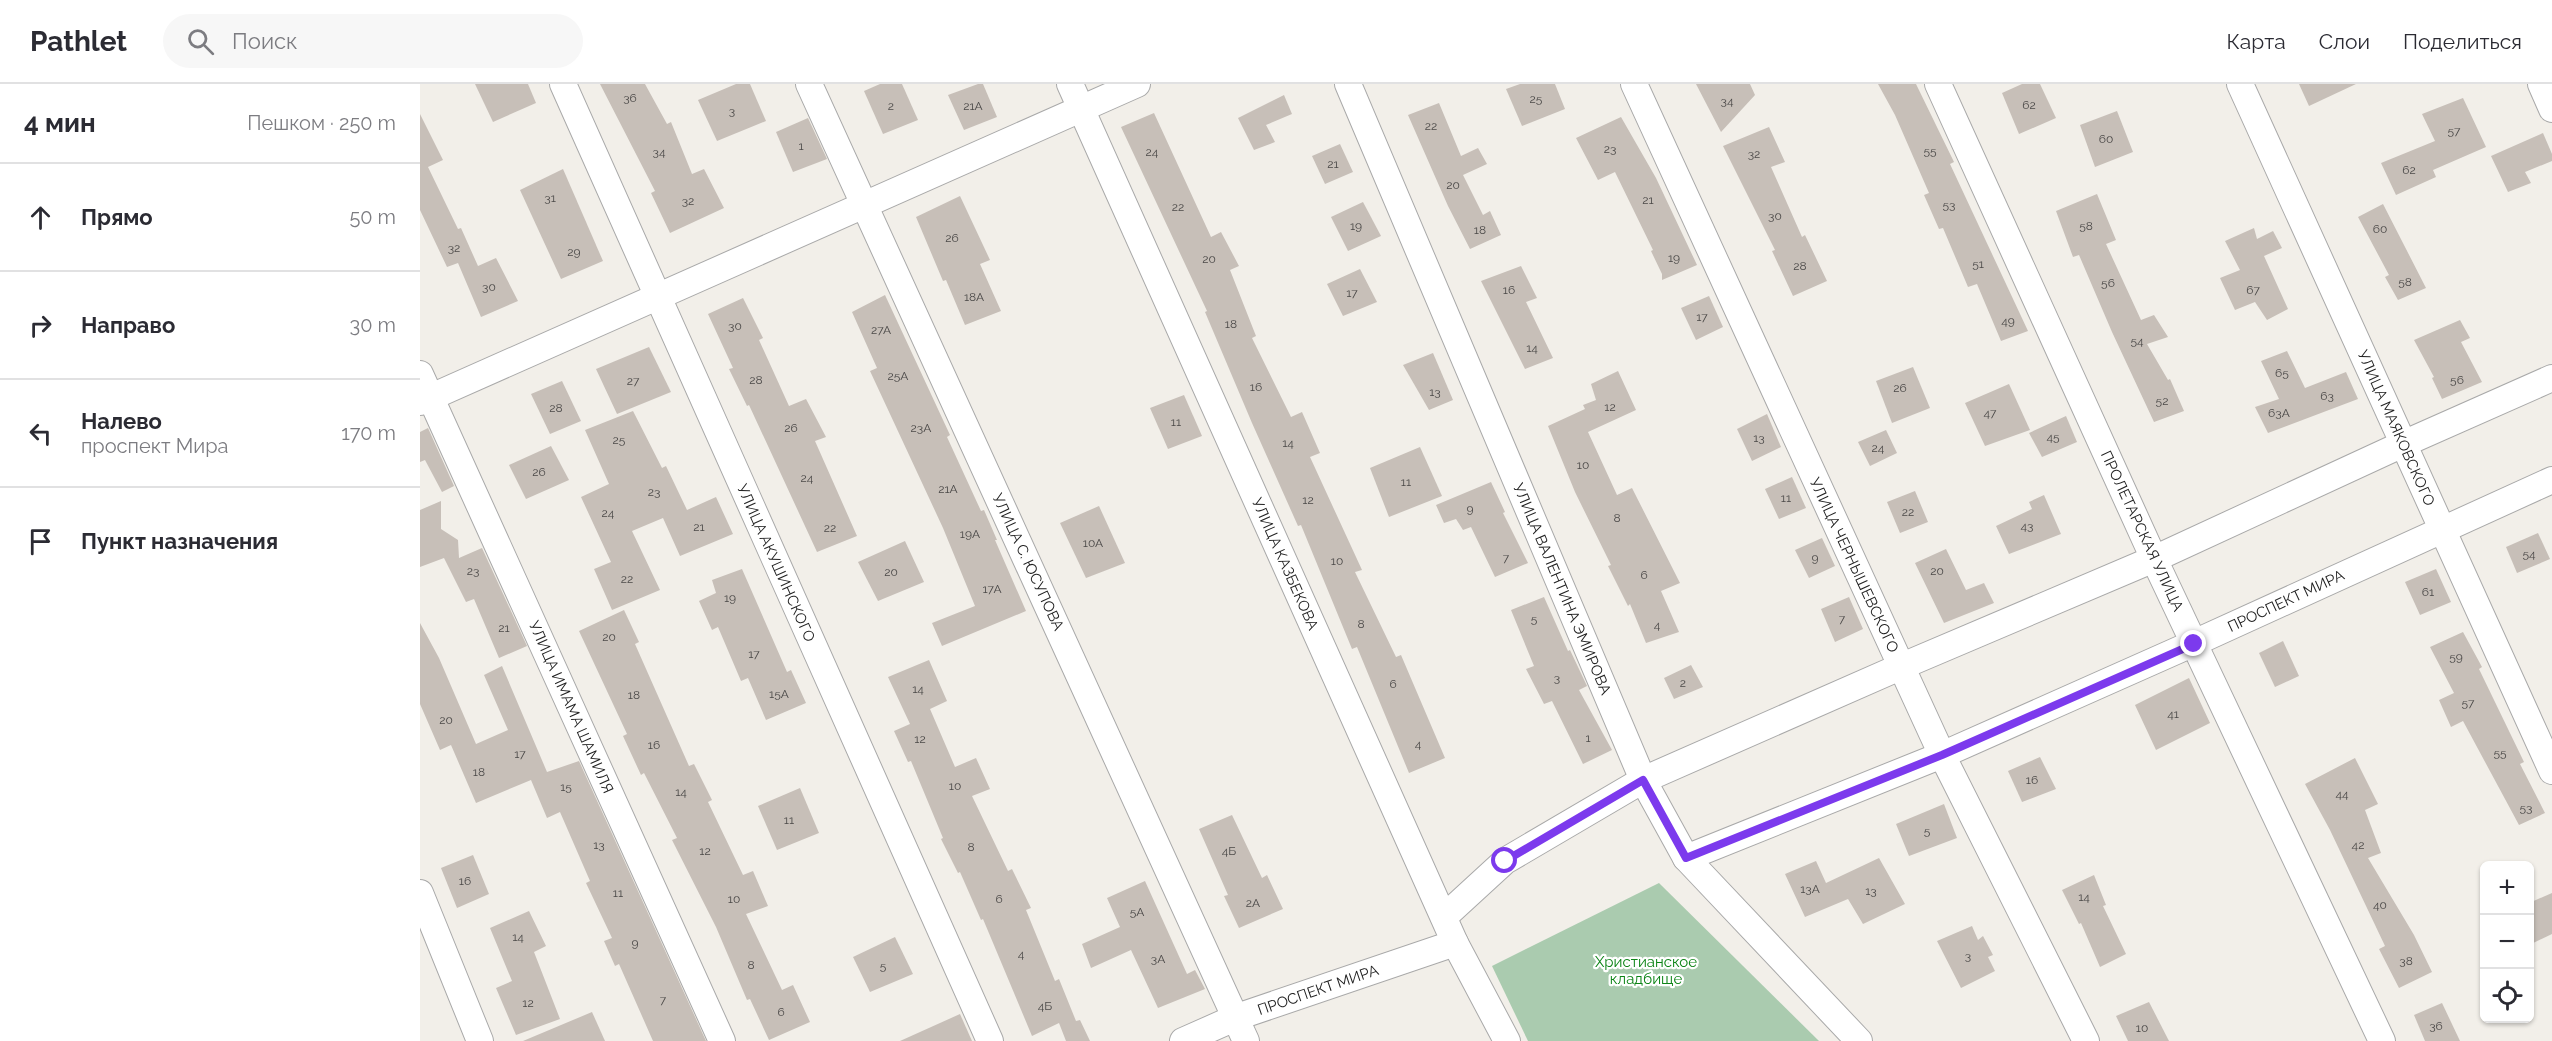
<!DOCTYPE html>
<html lang="ru">
<head>
<meta charset="utf-8">
<style>
	:root { --surface:#fff; --page:#f7f7f7; --text:#2b2b33; --muted:#7c7c81; --line:#e1e1e2 }
	body { margin:0; font-family:Raleway,sans-serif; background:var(--page); color:var(--text) }
	.controls { position:absolute; right:18px; bottom:18px; display:grid; overflow:hidden; border-radius:9px; box-shadow:0 2px 4px #0004 }
	.controls button { width:54px; height:54px; display:grid; place-items:center; padding:0; border:0; border-bottom:2px solid var(--line); background:var(--surface); color:var(--text); font:30px sans-serif }
	.stop { position:absolute; width:18px; height:18px; margin:-14px; border:4px solid #7c3aed; border-radius:50%; background:#fff }
	.stop.end { background:#7c3aed; border-color:#fff; box-shadow:0 2px 6px #0008 }
	.list { margin:0; padding:0; list-style:none }
	h2 { display:flex; justify-content:space-between; align-items:center; height:78px; margin:0; padding:0 24px; font-size:26px }
	h2 small { font-size:20px; font-weight:400; color:var(--muted) }
	.list li { display:grid; grid-template-columns:39px 1fr auto; gap:18px; align-items:center; box-sizing:border-box; height:108px; padding:0 24px; border-top:2px solid var(--line) }
	.list b { display:block; font-size:22px; white-space:nowrap }
	.list p { margin:0; font-size:20px; white-space:nowrap; color:var(--muted) }
	.list em { font-size:20px; font-style:normal; color:var(--muted) }
	.icon { flex:none; width:33px; height:33px; fill:none; stroke:currentColor; stroke-width:2; stroke-linecap:round; stroke-linejoin:round }
	.map { position:relative; flex:none; width:2132px; height:957px; overflow:hidden }
	header { display:flex; align-items:center; gap:36px; box-sizing:border-box; height:84px; padding:0 30px; background:var(--surface); border-bottom:2px solid var(--line) }
	header strong { font-size:28px }
	nav { display:flex; gap:33px; margin-inline-start:auto; font-size:21px }
	.search { width:420px; height:54px; background:var(--page); display:flex; align-items:center; gap:15px; box-sizing:border-box; padding:0 21px; border-radius:33px; color:var(--muted); font-size:22px }
	main { display:flex }
	aside { flex:1; background:var(--surface) }
	.map>svg:first-child { display:block }
</style>
</head>
<body>
<header>
<strong>Pathlet</strong>
<div class="search"><svg class="icon" aria-label="search" viewBox="0 0 24 24"><circle cx="10" cy="10" r="6"/><path d="M15 15l6 6"/></svg>Поиск</div>
<nav><a>Карта</a><a>Слои</a><a>Поделиться</a></nav>
</header>
<main>
<aside>
<h2>4 мин<small>Пешком · 250 m</small></h2>
<ul class="list">
<li><svg class="icon" aria-label="ahead" viewBox="0 0 24 24"><path d="M12 20V5M6 11l6-6 6 6"/></svg><div><b>Прямо</b></div><em>50 m</em></li>
<li><svg class="icon" aria-label="right" viewBox="0 0 24 24"><path d="M7 20v-9h11M14 6l5 5-5 5"/></svg><div><b>Направо</b></div><em>30 m</em></li>
<li><svg class="icon" aria-label="left" viewBox="0 0 24 24"><path d="M17 20v-9H6M10 6l-5 5 5 5"/></svg><div><b>Налево</b><p>проспект Мира</p></div><em>170 m</em></li>
<li><svg class="icon" aria-label="arrive" viewBox="0 0 24 24"><path d="M6 21V4h12l-3 4 3 4H6"/></svg><div><b>Пункт назначения</b></div></li>
</ul>
</aside>
<div class="map">
<svg width="2132" height="957" viewBox="0 0 2132 957">
	<rect width="100%" height="100%" fill="#f2efe9"/>
	<polygon fill="#aacbaf" points="1239,799 1399,957 1108,957 1072,882"/>
	<g fill="#c7bfb8">
		<polygon points="55,0 108,0 116,19 73,38"/>
		<polygon points="180,0 225,0 247,40 251,38 272,90 284,85 304,124 250,149 231,109 235,107"/>
		<polygon points="316,0 330,0 346,37 297,57 278,16"/>
		<polygon points="460,0 482,0 498,36 463,50 444,7"/>
		<polygon points="558,0 563,0 577,33 544,46 528,11"/>
		<polygon points="1100,0 1135,0 1145,25 1102,42 1086,5"/>
		<polygon points="1276,0 1330,0 1335,11 1301,48"/>
		<polygon points="1458,0 1496,0 1534,78 1530,80 1608,247 1581,257 1557,200 1548,203 1523,144 1519,145 1504,111 1509,109 1475,31"/>
		<polygon points="1602,0 1620,0 1636,34 1599,50 1582,9"/>
		<polygon points="1879,0 1936,0 1889,22"/>
		<polygon points="864,11 872,30 846,41 855,58 834,66 818,34"/>
		<polygon points="2043,14 2066,63 2013,86 2016,93 1976,111 1961,79 2015,57 2002,30"/>
		<polygon points="1019,19 1041,72 1058,64 1067,80 1043,91 1063,131 1070,127 1081,151 1050,165 1028,122 988,31"/>
		<polygon points="1697,27 1713,68 1675,83 1660,41"/>
		<polygon points="734,29 791,153 801,148 819,182 810,186 836,252 832,254 871,333 882,328 900,369 890,373 942,486 935,488 976,573 981,571 1025,674 989,689 937,563 932,565 881,441 878,442 832,339 785,228 787,227 701,43"/>
		<polygon points="0,30 23,76 8,83 38,145 41,144 58,182 76,174 98,217 61,233 38,179 27,183 0,126"/>
		<polygon points="1201,33 1236,94 1277,181 1242,196 1242,190 1231,167 1233,166 1195,88 1178,96 1156,54"/>
		<polygon points="388,34 407,75 373,88 356,48"/>
		<polygon points="1349,43 1365,78 1351,83 1382,153 1385,151 1407,197 1373,212 1352,167 1355,166 1303,62"/>
		<polygon points="2123,49 2132,70 2132,77 2105,88 2111,99 2088,108 2071,72"/>
		<polygon points="920,60 933,88 905,100 892,72"/>
		<polygon points="143,85 183,177 141,195 100,106"/>
		<polygon points="1677,110 1696,156 1686,160 1721,236 1734,231 1748,253 1727,260 1748,296 1750,295 1764,327 1734,338 1692,248 1659,171 1653,173 1636,127"/>
		<polygon points="540,112 570,176 560,180 581,227 545,241 526,196 523,197 496,133"/>
		<polygon points="943,118 961,152 928,167 911,133"/>
		<polygon points="1963,120 2006,204 1978,216 1965,193 1969,191 1938,133"/>
		<polygon points="1834,144 1837,155 1853,147 1862,164 1844,172 1868,225 1847,236 1835,218 1815,226 1800,194 1820,186 1805,157"/>
		<polygon points="1101,182 1117,214 1106,218 1133,274 1105,285 1061,197"/>
		<polygon points="940,185 957,218 923,232 907,200"/>
		<polygon points="465,211 530,351 527,353 561,427 564,426 577,456 575,456 606,527 522,562 512,539 555,522 523,444 450,287 457,284 432,228"/>
		<polygon points="1289,212 1303,243 1276,256 1261,224"/>
		<polygon points="323,214 343,254 339,256 369,322 386,315 406,353 395,357 437,452 397,468 329,321 327,322 309,285 313,284 288,230"/>
		<polygon points="2040,236 2050,254 2041,258 2062,298 2022,315 2012,294 2014,293 1994,256"/>
		<polygon points="229,263 251,308 197,330 176,285"/>
		<polygon points="1867,267 1885,304 1926,288 1938,315 1848,349 1835,323 1859,315 1841,277"/>
		<polygon points="1013,269 1033,316 1009,326 983,281"/>
		<polygon points="1493,283 1510,324 1472,339 1456,297"/>
		<polygon points="1198,287 1216,326 1168,348 1197,411 1212,404 1260,499 1241,507 1259,548 1226,559 1210,520 1208,522 1188,482 1191,481 1155,408 1128,342 1165,325 1163,321 1176,316 1171,300"/>
		<polygon points="142,297 161,337 130,350 111,310"/>
		<polygon points="1589,300 1610,346 1565,362 1545,319"/>
		<polygon points="764,311 782,352 748,365 730,324"/>
		<polygon points="213,327 242,384 246,382 267,426 296,413 313,450 260,472 243,434 212,447 240,506 192,526 174,485 191,478 161,413 189,400 165,346"/>
		<polygon points="1347,330 1361,363 1332,377 1317,345"/>
		<polygon points="1646,332 1657,358 1622,373 1609,349"/>
		<polygon points="8,344 34,402 22,408 5,376 0,378 0,348"/>
		<polygon points="1466,346 1477,369 1450,382 1438,358"/>
		<polygon points="131,362 149,396 106,415 89,381"/>
		<polygon points="1000,363 1022,412 969,433 950,384"/>
		<polygon points="1372,393 1386,424 1359,435 1345,405"/>
		<polygon points="1071,398 1085,428 1083,429 1108,479 1075,493 1051,443 1043,446 1036,435 1024,439 1016,421"/>
		<polygon points="1495,407 1508,438 1480,449 1467,418"/>
		<polygon points="1624,411 1641,450 1589,470 1576,442 1612,425 1609,418"/>
		<polygon points="21,417 21,445 38,456 39,474 62,464 107,562 79,574 54,515 46,518 24,474 0,483 0,426"/>
		<polygon points="679,422 705,479 666,494 640,439"/>
		<polygon points="2118,449 2130,475 2097,489 2086,463"/>
		<polygon points="1402,454 1415,482 1389,494 1375,466"/>
		<polygon points="485,457 504,498 458,517 438,478"/>
		<polygon points="1526,465 1546,506 1564,499 1574,519 1524,539 1495,479"/>
		<polygon points="322,485 367,588 371,586 386,619 346,636 328,594 321,597 298,543 292,546 279,517 296,509 292,496"/>
		<polygon points="2016,485 2031,518 2000,531 1985,498"/>
		<polygon points="1124,513 1148,567 1150,566 1167,602 1159,606 1192,666 1163,680 1132,617 1124,620 1106,585 1114,582 1091,526"/>
		<polygon points="1429,513 1443,545 1415,558 1401,525"/>
		<polygon points="204,526 219,558 215,560 269,682 274,680 292,716 288,718 323,791 333,787 348,822 326,830 362,906 373,901 390,938 349,956 330,915 327,916 296,843 252,756 257,754 224,689 221,691 203,652 207,650 159,547"/>
		<polygon points="0,539 19,574 56,660 88,646 64,591 82,582 127,688 159,677 286,957 233,957 199,880 195,882 184,857 192,854 166,799 170,797 140,728 127,734 111,696 56,719 31,661 20,666 0,620"/>
		<polygon points="2043,548 2062,583 2059,585 2104,678 2100,680 2125,729 2099,741 2043,637 2031,643 2019,616 2034,609 2010,563"/>
		<polygon points="1863,557 1879,592 1855,603 1839,569"/>
		<polygon points="509,576 527,617 510,625 535,683 556,674 570,705 552,712 588,787 592,785 611,824 606,826 635,897 639,895 656,937 660,936 670,957 646,957 639,939 612,952 563,835 561,836 540,788 538,789 521,755 523,754 491,677 488,678 474,647 490,640 468,593"/>
		<polygon points="1271,581 1283,603 1254,615 1244,594"/>
		<polygon points="1769,594 1790,639 1736,666 1715,621"/>
		<polygon points="1620,673 1636,705 1602,718 1588,687"/>
		<polygon points="1935,674 1958,720 1945,726 1961,769 1948,774 1994,851 2012,888 1979,904 1959,865 1965,862 1910,746 1885,700"/>
		<polygon points="380,704 399,749 357,766 338,722"/>
		<polygon points="1524,720 1537,754 1489,772 1476,740"/>
		<polygon points="812,731 842,794 847,791 863,825 819,844 804,812 808,811 779,745"/>
		<polygon points="53,771 69,810 37,824 21,784"/>
		<polygon points="1459,774 1485,820 1443,840 1428,815 1385,833 1365,790 1396,777 1406,799"/>
		<polygon points="1674,791 1686,821 1683,822 1706,870 1680,883 1661,839 1659,840 1642,806"/>
		<polygon points="725,797 767,890 775,886 785,905 738,924 711,866 671,884 662,860 700,843 687,814"/>
		<polygon points="2132,809 2132,850 2109,861 2109,819"/>
		<polygon points="109,827 126,862 114,868 140,935 96,951 76,904 92,897 70,844"/>
		<polygon points="1552,842 1558,856 1563,852 1573,871 1568,873 1575,887 1541,904 1517,857"/>
		<polygon points="475,853 493,890 450,908 433,873"/>
		<polygon points="1729,918 1749,957 1708,957 1696,932"/>
		<polygon points="2022,919 2040,957 2005,957 1994,931"/>
		<polygon points="172,928 185,957 103,957"/>
		<polygon points="540,930 552,957 480,957"/>
	</g>
	<g fill="none" stroke-linecap="round" stroke-linejoin="round">
		<defs>
			<g id="street">
				<polyline points="143,0 570,957"/>
				<polyline points="389,0 826,957"/>
				<polyline points="650,0 1035,859 1087,957"/>
				<polyline points="928,0 1223,696 1266,774 1439,957"/>
				<polyline points="1214,0 1522,671 1666,957"/>
				<polyline points="1518,0 1734,475 1962,957"/>
				<polyline points="1820,0 2132,687"/>
				<polyline points="2121,0 2132,25"/>
				<polyline points="0,290 302,957"/>
				<polyline points="0,318 717,0"/>
				<polyline points="1266,774 1522,671 1774,559 2132,396"/>
				<polyline points="0,809 60,957"/>
				<polyline points="1024,833 1085,777 1223,696 1480,583 1734,475 1983,360 2132,294"/>
				<polyline points="763,957 817,933 1035,859"/>
			</g>
		</defs>
		<use href="#street" stroke="#a9a9a9" stroke-width="28"/>
		<use href="#street" stroke="#fff" stroke-width="26"/>
	</g>
	<g fill="none" stroke-linecap="round" stroke-linejoin="round">
		<polyline stroke="#7c3aed" stroke-width="8" points="1085,777 1223,696 1266,774 1522,671 1774,560"/>
	</g>
	<g text-anchor="middle" dominant-baseline="central" stroke-width="4.5" stroke-linejoin="round" paint-order="stroke">
		<g font-size="12" fill="#4b4948">
			<text x="210" y="14">36</text>
			<text x="1116" y="15">25</text>
			<text x="1307" y="17">34</text>
			<text x="1609" y="21">62</text>
			<text x="471" y="22">2</text>
			<text x="553" y="22">21А</text>
			<text x="312" y="27">3</text>
			<text x="1011" y="42">22</text>
			<text x="2034" y="47">57</text>
			<text x="1686" y="55">60</text>
			<text x="381" y="62">1</text>
			<text x="1190" y="65">23</text>
			<text x="1510" y="67">55</text>
			<text x="239" y="68">34</text>
			<text x="732" y="68">24</text>
			<text x="1334" y="70">32</text>
			<text x="913" y="80">21</text>
			<text x="1989" y="86">62</text>
			<text x="1033" y="101">20</text>
			<text x="130" y="114">31</text>
			<text x="1228" y="116">21</text>
			<text x="268" y="117">32</text>
			<text x="1529" y="121">53</text>
			<text x="758" y="123">22</text>
			<text x="1355" y="132">30</text>
			<text x="936" y="142">19</text>
			<text x="1666" y="142">58</text>
			<text x="1960" y="145">60</text>
			<text x="1060" y="146">18</text>
			<text x="532" y="154">26</text>
			<text x="34" y="164">32</text>
			<text x="154" y="168">29</text>
			<text x="1254" y="174">19</text>
			<text x="789" y="175">20</text>
			<text x="1558" y="180">51</text>
			<text x="1380" y="182">28</text>
			<text x="1985" y="198">58</text>
			<text x="1688" y="199">56</text>
			<text x="69" y="203">30</text>
			<text x="1089" y="206">16</text>
			<text x="1833" y="206">67</text>
			<text x="932" y="209">17</text>
			<text x="554" y="213">18А</text>
			<text x="1282" y="233">17</text>
			<text x="1588" y="237">49</text>
			<text x="811" y="240">18</text>
			<text x="315" y="242">30</text>
			<text x="461" y="246">27А</text>
			<text x="1717" y="257">54</text>
			<text x="1112" y="264">14</text>
			<text x="1862" y="289">65</text>
			<text x="478" y="292">25А</text>
			<text x="336" y="296">28</text>
			<text x="2037" y="296">56</text>
			<text x="213" y="297">27</text>
			<text x="836" y="303">16</text>
			<text x="1480" y="304">26</text>
			<text x="1015" y="308">13</text>
			<text x="1907" y="312">63</text>
			<text x="1742" y="317">52</text>
			<text x="1190" y="323">12</text>
			<text x="136" y="324">28</text>
			<text x="1570" y="329">47</text>
			<text x="1859" y="329">63А</text>
			<text x="756" y="338">11</text>
			<text x="371" y="344">26</text>
			<text x="501" y="344">23А</text>
			<text x="1633" y="353">45</text>
			<text x="1339" y="354">13</text>
			<text x="199" y="356">25</text>
			<text x="868" y="359">14</text>
			<text x="1458" y="364">24</text>
			<text x="1163" y="381">10</text>
			<text x="119" y="388">26</text>
			<text x="387" y="394">24</text>
			<text x="986" y="398">11</text>
			<text x="528" y="405">21А</text>
			<text x="234" y="408">23</text>
			<text x="1366" y="414">11</text>
			<text x="888" y="416">12</text>
			<text x="1050" y="425">9</text>
			<text x="1488" y="428">22</text>
			<text x="188" y="429">24</text>
			<text x="1197" y="434">8</text>
			<text x="1607" y="442">43</text>
			<text x="279" y="443">21</text>
			<text x="410" y="444">22</text>
			<text x="550" y="450">19А</text>
			<text x="673" y="459">10А</text>
			<text x="2109" y="470">54</text>
			<text x="1086" y="474">7</text>
			<text x="1395" y="474">9</text>
			<text x="917" y="477">10</text>
			<text x="53" y="487">23</text>
			<text x="1517" y="487">20</text>
			<text x="471" y="488">20</text>
			<text x="1224" y="491">6</text>
			<text x="207" y="495">22</text>
			<text x="572" y="505">17А</text>
			<text x="2008" y="508">61</text>
			<text x="310" y="514">19</text>
			<text x="1114" y="535">5</text>
			<text x="1422" y="535">7</text>
			<text x="941" y="540">8</text>
			<text x="1237" y="541">4</text>
			<text x="84" y="544">21</text>
			<text x="189" y="553">20</text>
			<text x="334" y="570">17</text>
			<text x="2036" y="573">59</text>
			<text x="1137" y="594">3</text>
			<text x="1263" y="599">2</text>
			<text x="973" y="600">6</text>
			<text x="498" y="605">14</text>
			<text x="359" y="610">15А</text>
			<text x="214" y="611">18</text>
			<text x="2048" y="619">57</text>
			<text x="1753" y="630">41</text>
			<text x="26" y="636">20</text>
			<text x="1168" y="654">1</text>
			<text x="500" y="655">12</text>
			<text x="998" y="660">4</text>
			<text x="234" y="661">16</text>
			<text x="2080" y="669">55</text>
			<text x="100" y="670">17</text>
			<text x="59" y="688">18</text>
			<text x="1612" y="696">16</text>
			<text x="535" y="702">10</text>
			<text x="146" y="703">15</text>
			<text x="261" y="708">14</text>
			<text x="1922" y="710">44</text>
			<text x="2106" y="724">53</text>
			<text x="369" y="736">11</text>
			<text x="1507" y="747">5</text>
			<text x="179" y="761">13</text>
			<text x="1938" y="761">42</text>
			<text x="551" y="763">8</text>
			<text x="285" y="767">12</text>
			<text x="809" y="767">4Б</text>
			<text x="45" y="797">16</text>
			<text x="1390" y="805">13А</text>
			<text x="1451" y="807">13</text>
			<text x="198" y="809">11</text>
			<text x="1664" y="813">14</text>
			<text x="314" y="815">10</text>
			<text x="579" y="815">6</text>
			<text x="833" y="819">2А</text>
			<text x="1960" y="821">40</text>
			<text x="717" y="828">5А</text>
			<text x="98" y="853">14</text>
			<text x="215" y="859">9</text>
			<text x="601" y="870">4</text>
			<text x="1548" y="872">3</text>
			<text x="738" y="875">3А</text>
			<text x="1986" y="877">38</text>
			<text x="331" y="881">8</text>
			<text x="463" y="882">5</text>
			<text x="243" y="916">7</text>
			<text x="108" y="919">12</text>
			<text x="625" y="922">4Б</text>
			<text x="361" y="928">6</text>
			<text x="2016" y="942">36</text>
			<text x="1722" y="944">10</text>
		</g>
		<g font-size="15" fill="#222" stroke="#fff">
			<text transform="translate(1976 344) rotate(66)">УЛИЦА МАЯКОВСКОГО</text>
			<text transform="translate(1722 447) rotate(65)">ПРОЛЕТАРСКАЯ УЛИЦА</text>
			<text transform="translate(608 478) rotate(65)">УЛИЦА С. ЮСУПОВА</text>
			<text transform="translate(356 479) rotate(66)">УЛИЦА АКУШИНСКОГО</text>
			<text transform="translate(865 480) rotate(66)">УЛИЦА КАЗБЕКОВА</text>
			<text transform="translate(1434 481) rotate(65)">УЛИЦА ЧЕРНЫШЕВСКОГО</text>
			<text transform="translate(1142 505) rotate(67)">УЛИЦА ВАЛЕНТИНА ЭМИРОВА</text>
			<text transform="translate(1866 517) rotate(-25)">ПРОСПЕКТ МИРА</text>
			<text transform="translate(151 623) rotate(66)">УЛИЦА ИМАМА ШАМИЛЯ</text>
			<text transform="translate(898 906) rotate(-19)">ПРОСПЕКТ МИРА</text>
		</g>
		<g font-size="15" fill="#0c8416" stroke="#fff">
			<text x="1226" y="878">Христианское<tspan x="1226" dy="17">кладбище</tspan></text>
		</g>
	</g>
</svg>
<div class="controls">
<button>+</button>
<button>−</button>
<button><svg class="icon" aria-label="locate" viewBox="0 0 24 24"><circle cx="12" cy="12" r="6"/><path d="M12 2v4M12 18v4M2 12h4M18 12h4"/></svg></button>
</div>
<div class="stop" style="left:1085px;top:777px"></div>
<div class="stop end" style="left:1774px;top:560px"></div>
</div>
</main>
</body>
</html>
